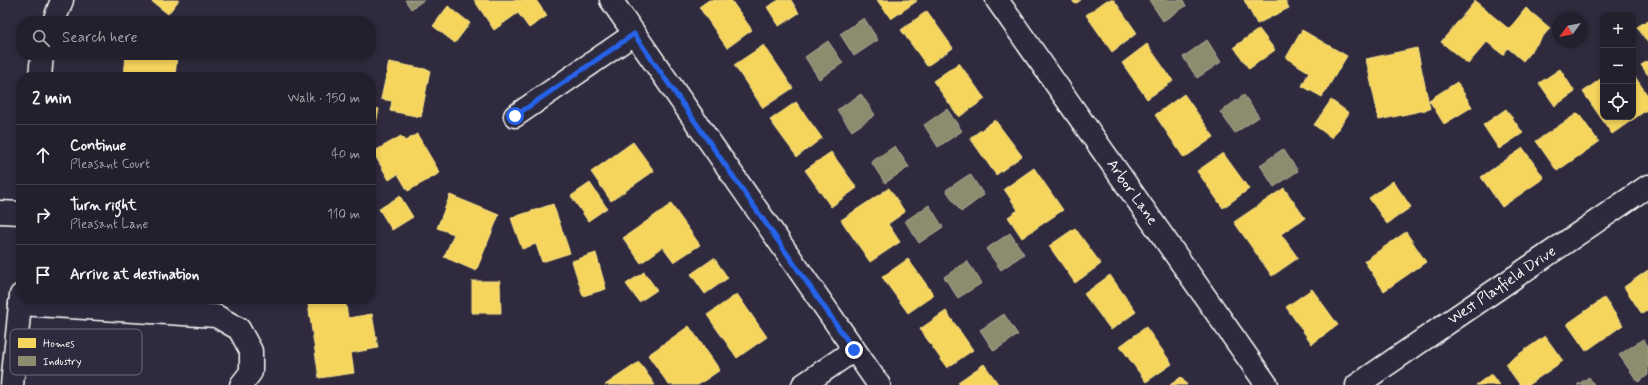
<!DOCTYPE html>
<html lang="en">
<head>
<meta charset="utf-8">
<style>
	:root { --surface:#23202e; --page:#2f2d3a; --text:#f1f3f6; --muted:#a3a3aa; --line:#403e4a }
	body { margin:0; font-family:Mynerve,sans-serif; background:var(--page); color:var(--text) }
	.controls { position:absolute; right:12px; top:12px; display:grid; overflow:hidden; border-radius:8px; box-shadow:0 2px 6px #0003 }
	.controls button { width:36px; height:36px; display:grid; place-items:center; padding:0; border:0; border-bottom:1px solid var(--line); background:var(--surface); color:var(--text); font:20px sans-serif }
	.compass { position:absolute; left:1552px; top:12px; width:36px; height:36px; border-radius:50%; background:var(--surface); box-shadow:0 2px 6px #0003; rotate:237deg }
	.stop { position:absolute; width:12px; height:12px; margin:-9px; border:3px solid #2563eb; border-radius:50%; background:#fff }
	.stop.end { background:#2563eb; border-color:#fff; box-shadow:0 1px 4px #0008 }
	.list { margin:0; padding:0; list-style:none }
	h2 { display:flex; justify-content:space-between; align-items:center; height:52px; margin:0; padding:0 16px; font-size:17px }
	h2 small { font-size:13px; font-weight:400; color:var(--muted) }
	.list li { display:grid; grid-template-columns:26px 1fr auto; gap:12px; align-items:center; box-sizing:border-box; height:60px; padding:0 16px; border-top:1px solid var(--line) }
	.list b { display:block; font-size:15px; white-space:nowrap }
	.list p { margin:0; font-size:13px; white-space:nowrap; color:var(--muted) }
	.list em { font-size:13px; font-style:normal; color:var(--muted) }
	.icon { flex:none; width:22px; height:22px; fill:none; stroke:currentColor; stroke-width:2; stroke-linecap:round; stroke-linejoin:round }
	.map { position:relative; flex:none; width:1648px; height:385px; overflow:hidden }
	.search { position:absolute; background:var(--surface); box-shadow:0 2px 6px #0003; left:16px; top:16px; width:360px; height:44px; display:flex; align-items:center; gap:10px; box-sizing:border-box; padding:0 14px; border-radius:16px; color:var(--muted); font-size:15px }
	.panel { position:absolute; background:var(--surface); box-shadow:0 2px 6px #0003; left:16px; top:72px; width:360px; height:232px; border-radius:16px }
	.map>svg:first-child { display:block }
</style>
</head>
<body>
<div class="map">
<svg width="1648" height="385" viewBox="0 0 1648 385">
	<rect width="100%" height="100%" fill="#2f2a3d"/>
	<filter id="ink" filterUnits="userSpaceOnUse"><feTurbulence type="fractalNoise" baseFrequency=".025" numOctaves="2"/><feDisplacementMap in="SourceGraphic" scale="8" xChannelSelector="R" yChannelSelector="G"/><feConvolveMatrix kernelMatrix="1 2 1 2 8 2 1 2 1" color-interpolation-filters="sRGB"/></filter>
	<g filter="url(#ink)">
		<g fill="#f6d55c" stroke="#f9e28d">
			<polygon points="150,0 179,0 168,14"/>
			<polygon points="474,0 536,0 547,16 529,28 518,13 494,30"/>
			<polygon points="709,0 731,0 752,30 727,48 699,7"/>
			<polygon points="779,0 791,0 799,13 779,26 767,7"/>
			<polygon points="877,0 916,0 917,1 891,19"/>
			<polygon points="1072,0 1081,0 1075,4"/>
			<polygon points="1107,0 1114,0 1137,33 1112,52 1086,15"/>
			<polygon points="1244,0 1285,0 1289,8 1257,24"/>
			<polygon points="1475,1 1509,29 1526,8 1550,28 1523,61 1508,48 1503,55 1487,42 1468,64 1441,42"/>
			<polygon points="448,6 470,23 455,43 433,26"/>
			<polygon points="927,11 953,48 927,66 901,30"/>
			<polygon points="1648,20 1648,43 1637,27"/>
			<polygon points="1259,29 1275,50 1249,69 1234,47"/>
			<polygon points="1302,30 1347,56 1322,97 1302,86 1309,72 1286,58"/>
			<polygon points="1147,44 1173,81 1147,99 1122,63"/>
			<polygon points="764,45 793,88 763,108 734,65"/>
			<polygon points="1417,48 1430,109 1379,120 1366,59"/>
			<polygon points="126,55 177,55 175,77 124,77"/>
			<polygon points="1648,61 1648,75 1641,65"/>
			<polygon points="389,62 430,70 421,117 390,111 392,101 381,99"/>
			<polygon points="959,63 985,99 959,117 933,81"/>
			<polygon points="1560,69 1575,92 1555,106 1539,83"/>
			<polygon points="1634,75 1648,96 1648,109 1612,134 1583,92 1603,77 1603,117 1633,117"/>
			<polygon points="1457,82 1472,107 1444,124 1429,100"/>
			<polygon points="1184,94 1214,137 1184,158 1155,115"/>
			<polygon points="1331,100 1349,113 1332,138 1314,125"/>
			<polygon points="796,102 822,138 797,157 770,120"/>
			<polygon points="371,107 379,109 374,134 371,133"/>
			<polygon points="1506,109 1523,133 1499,149 1483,125"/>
			<polygon points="1578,113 1599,142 1557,171 1536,141"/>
			<polygon points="995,120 1022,156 996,175 970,138"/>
			<polygon points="417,134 440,173 408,191 398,174 389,180 373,152 401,136 405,141"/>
			<polygon points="633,142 654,171 611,201 591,172"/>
			<polygon points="1523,148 1544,178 1502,207 1481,177"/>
			<polygon points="831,152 857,188 831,207 805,170"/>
			<polygon points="1223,153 1249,189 1223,208 1197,171"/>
			<polygon points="1034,168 1063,210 1022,238 1008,217 1018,210 1004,189"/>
			<polygon points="1393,181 1411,207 1387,224 1369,198"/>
			<polygon points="590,183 607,208 588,221 571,196"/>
			<polygon points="889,188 905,212 888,224 900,242 870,262 841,220"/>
			<polygon points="1284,188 1305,218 1281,234 1298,258 1272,276 1234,222"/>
			<polygon points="450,195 499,215 476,271 444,257 454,234 437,228"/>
			<polygon points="400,196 413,217 392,230 379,209"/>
			<polygon points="553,204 570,253 542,262 536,244 522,249 511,218"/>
			<polygon points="671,204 700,245 674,262 663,247 641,263 623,238"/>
			<polygon points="1075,228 1101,264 1075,283 1049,246"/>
			<polygon points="1406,232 1426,262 1384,291 1364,261"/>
			<polygon points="596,253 606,289 583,296 572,261"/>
			<polygon points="714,258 728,278 705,294 691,274"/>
			<polygon points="908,259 934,295 908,313 882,277"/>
			<polygon points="1648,270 1648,310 1642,314 1624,287"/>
			<polygon points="644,272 657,290 639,302 626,284"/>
			<polygon points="1110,275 1136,312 1111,330 1084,294"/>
			<polygon points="472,281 500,281 501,313 472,313"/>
			<polygon points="1312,289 1338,325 1312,344 1286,307"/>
			<polygon points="737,294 767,337 737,358 707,315"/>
			<polygon points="1604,298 1623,325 1586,351 1567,324"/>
			<polygon points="339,299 345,299 348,318 372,314 378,348 351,353 354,373 319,378 308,304"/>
			<polygon points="946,311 973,350 947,368 920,329"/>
			<polygon points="689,326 720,370 698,385 669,385 648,355"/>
			<polygon points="1146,327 1172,364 1146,382 1120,346"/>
			<polygon points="1545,336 1563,361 1528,385 1520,385 1505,364"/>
			<polygon points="639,362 655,385 605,385"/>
			<polygon points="984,364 999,385 960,385 958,382"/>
			<polygon points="1491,374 1499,385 1476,385"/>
			<polygon points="1181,377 1187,385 1170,385"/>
		</g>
		<g fill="#8c8c6e" stroke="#aeae9a">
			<polygon points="405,0 424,0 411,9"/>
			<polygon points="1149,0 1183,0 1186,6 1163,21"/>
			<polygon points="864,18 878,40 854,56 840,34"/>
			<polygon points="1207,40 1221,62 1197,78 1183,57"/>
			<polygon points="828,41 843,63 819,79 805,57"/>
			<polygon points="861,94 875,115 852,131 837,110"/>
			<polygon points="1244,95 1259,117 1235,133 1220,112"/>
			<polygon points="947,109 962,131 938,147 924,125"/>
			<polygon points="895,146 909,167 885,183 871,162"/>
			<polygon points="1283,149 1298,171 1274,187 1260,165"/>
			<polygon points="970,174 984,195 961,212 946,190"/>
			<polygon points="929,205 943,227 919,243 905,221"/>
			<polygon points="1010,233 1024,254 1001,270 986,249"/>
			<polygon points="967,261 982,283 958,298 944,277"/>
			<polygon points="1004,314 1018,335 994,351 980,330"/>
			<polygon points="1643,339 1648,346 1648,375 1638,382 1619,355"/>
			<polygon points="1589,377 1594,385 1577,385"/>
		</g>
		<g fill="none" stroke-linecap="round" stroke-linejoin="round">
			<defs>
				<g id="minor">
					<polyline points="611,0 879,385"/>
					<path id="s1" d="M997,0L1267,385"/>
					<polyline points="54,21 62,0"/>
					<polyline points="40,77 42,55"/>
					<polyline points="515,116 634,34"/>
					<polyline points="0,212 21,213"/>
					<polyline points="20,304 216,316 239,329 251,351 251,372 241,385"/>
					<polyline points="12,385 21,295"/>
					<polyline points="803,385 854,350"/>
					<path id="s2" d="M1357,385L1648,186"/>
				</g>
			</defs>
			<use href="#minor" stroke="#fff" stroke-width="25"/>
			<use href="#minor" stroke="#2f2a3d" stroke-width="22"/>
		</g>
	</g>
	<g fill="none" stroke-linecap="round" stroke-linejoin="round" filter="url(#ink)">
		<polyline stroke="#2563eb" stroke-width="5" points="515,116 634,34 854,350"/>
	</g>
	<g text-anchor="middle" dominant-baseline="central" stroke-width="4" stroke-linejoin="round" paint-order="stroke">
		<g font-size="15" fill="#fff" stroke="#2f2a3d">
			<text stroke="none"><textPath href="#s1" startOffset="235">Arbor Lane</textPath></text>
			<text stroke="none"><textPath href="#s2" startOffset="176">West Playfield Drive</textPath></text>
		</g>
	</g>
	<rect x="10" y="329" width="132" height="46" rx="6" fill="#2f2a3d" stroke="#6d6a77" stroke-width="1"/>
	<rect x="18" y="338" width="18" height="10" fill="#f6d55c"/>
	<rect x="18" y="356" width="18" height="10" fill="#8c8c6e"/>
	<g font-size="11" fill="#fff">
		<text x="43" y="347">Homes</text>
		<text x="43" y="365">Industry</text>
	</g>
</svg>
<div class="controls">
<button>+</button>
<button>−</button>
<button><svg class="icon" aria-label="locate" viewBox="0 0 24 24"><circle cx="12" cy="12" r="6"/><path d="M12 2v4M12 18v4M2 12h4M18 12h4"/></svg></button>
</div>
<svg class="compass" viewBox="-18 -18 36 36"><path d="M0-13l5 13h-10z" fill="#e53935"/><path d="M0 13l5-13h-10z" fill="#a3a3aa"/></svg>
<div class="stop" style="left:515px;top:116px"></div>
<div class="stop end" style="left:854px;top:350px"></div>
<div class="search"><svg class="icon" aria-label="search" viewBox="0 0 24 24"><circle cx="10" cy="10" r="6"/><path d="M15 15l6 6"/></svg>Search here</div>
<section class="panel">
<h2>2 min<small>Walk · 150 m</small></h2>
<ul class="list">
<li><svg class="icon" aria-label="ahead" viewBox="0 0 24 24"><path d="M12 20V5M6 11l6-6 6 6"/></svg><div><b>Continue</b><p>Pleasant Court</p></div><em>40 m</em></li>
<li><svg class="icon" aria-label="right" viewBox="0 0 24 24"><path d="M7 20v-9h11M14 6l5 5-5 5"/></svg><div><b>Turn right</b><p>Pleasant Lane</p></div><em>110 m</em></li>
<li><svg class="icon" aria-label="arrive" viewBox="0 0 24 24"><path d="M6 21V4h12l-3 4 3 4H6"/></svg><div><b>Arrive at destination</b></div></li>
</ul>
</section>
</div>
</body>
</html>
